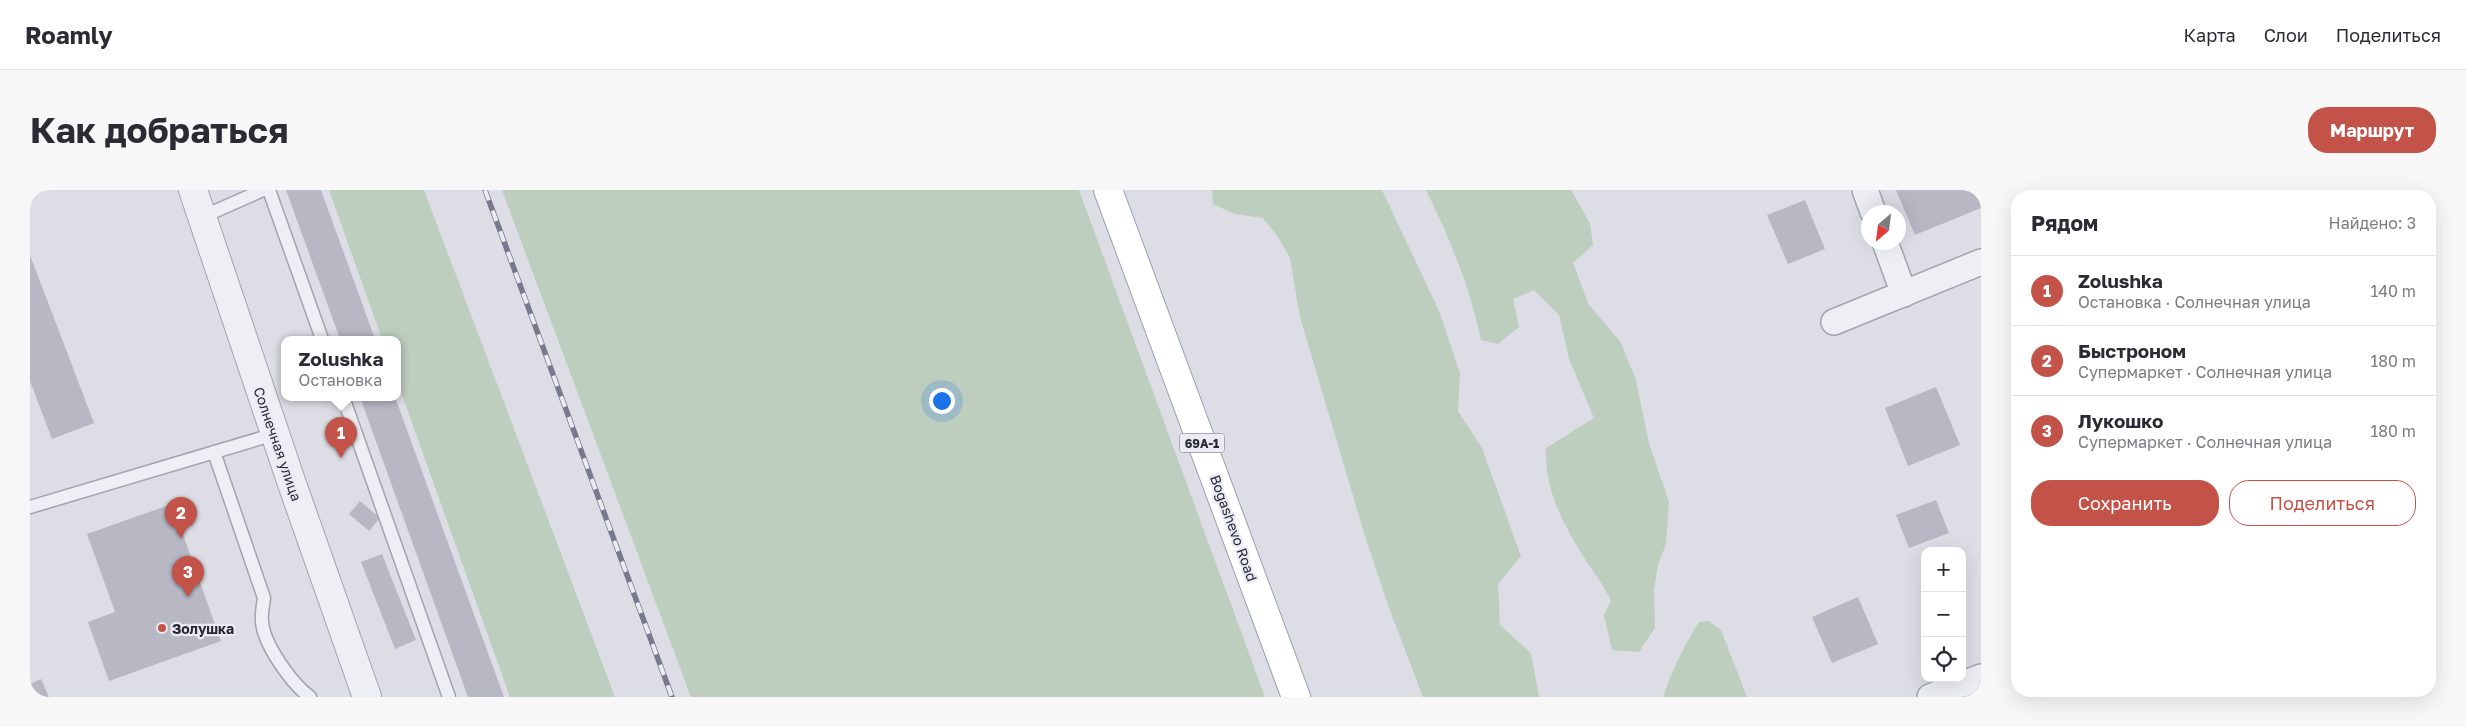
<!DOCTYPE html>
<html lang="ru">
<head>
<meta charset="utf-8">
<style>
	:root { --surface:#fff; --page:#f7f7f7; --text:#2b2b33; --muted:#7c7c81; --line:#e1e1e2; --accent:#c35348 }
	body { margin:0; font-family:"Golos Text",sans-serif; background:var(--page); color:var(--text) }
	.controls { position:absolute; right:15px; bottom:15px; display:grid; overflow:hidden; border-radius:10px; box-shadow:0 5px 20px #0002 }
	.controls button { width:45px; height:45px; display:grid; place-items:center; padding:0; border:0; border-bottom:1px solid var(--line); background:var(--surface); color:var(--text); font:25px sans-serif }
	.compass { position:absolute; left:1831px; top:15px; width:45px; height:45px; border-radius:50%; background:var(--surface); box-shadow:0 5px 20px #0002; rotate:208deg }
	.you { position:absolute; left:911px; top:210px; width:18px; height:18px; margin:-12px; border:4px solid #fff; border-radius:50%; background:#1a73e8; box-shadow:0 0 0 8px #1a73e833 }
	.badge { display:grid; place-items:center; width:32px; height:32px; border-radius:50%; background:var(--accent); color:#fff; font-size:16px; font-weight:700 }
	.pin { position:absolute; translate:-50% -41px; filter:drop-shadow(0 1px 2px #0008) }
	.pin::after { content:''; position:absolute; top:26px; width:18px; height:15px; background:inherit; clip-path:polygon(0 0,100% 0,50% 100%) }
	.popup { position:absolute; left:251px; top:146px; width:120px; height:65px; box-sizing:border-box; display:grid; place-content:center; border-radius:10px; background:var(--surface); filter:drop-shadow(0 1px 4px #0005); font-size:16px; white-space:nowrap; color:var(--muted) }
	.popup b { font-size:19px; color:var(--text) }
	.popup::after { content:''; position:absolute; left:50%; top:100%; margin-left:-10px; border:10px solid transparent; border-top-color:var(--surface) }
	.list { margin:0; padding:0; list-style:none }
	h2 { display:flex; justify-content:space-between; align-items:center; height:65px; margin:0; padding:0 20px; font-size:21px }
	h2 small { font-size:16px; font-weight:400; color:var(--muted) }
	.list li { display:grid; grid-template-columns:32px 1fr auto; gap:15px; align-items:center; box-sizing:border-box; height:70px; padding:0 20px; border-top:1px solid var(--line) }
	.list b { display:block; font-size:19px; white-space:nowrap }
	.list p { margin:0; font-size:16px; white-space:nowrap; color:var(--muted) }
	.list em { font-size:16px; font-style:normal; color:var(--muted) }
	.actions { display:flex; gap:10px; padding:15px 20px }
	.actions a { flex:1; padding:11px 0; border:1px solid var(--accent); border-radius:20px; text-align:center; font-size:18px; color:var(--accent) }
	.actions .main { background:var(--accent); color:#fff }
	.icon { flex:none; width:28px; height:28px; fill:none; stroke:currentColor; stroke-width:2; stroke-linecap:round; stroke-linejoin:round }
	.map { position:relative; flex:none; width:1951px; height:507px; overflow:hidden; border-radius:20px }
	header { display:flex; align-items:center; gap:30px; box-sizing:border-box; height:70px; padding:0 25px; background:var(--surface); border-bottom:1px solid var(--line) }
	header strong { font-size:24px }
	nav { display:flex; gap:28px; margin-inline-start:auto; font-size:18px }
	.intro { display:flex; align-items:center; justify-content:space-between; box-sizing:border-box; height:120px; padding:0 30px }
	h1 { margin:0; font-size:35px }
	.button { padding:12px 22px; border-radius:20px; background:var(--accent); color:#fff; font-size:18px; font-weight:700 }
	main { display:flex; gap:30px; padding:0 30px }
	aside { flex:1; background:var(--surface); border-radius:20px; box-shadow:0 5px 20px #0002 }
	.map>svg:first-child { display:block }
</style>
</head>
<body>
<header>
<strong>Roamly</strong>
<nav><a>Карта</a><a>Слои</a><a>Поделиться</a></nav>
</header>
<div class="intro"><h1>Как добраться</h1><a class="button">Маршрут</a></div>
<main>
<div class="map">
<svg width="1951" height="507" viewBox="0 0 1951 507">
	<rect width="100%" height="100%" fill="#dcdde5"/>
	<g fill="#becebe">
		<polygon points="299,0 394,0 585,507 480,507 367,191 367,149 352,149"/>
		<polygon points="472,0 1049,0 1235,507 661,507"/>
		<polygon points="1182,0 1352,0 1410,123 1430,183 1428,221 1452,258 1491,366 1468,394 1470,435 1501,463 1509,507 1393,507 1359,418 1334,343 1270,127 1260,68 1248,47 1233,28 1205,24 1183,14"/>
		<path d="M1396,0H1541L1560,33L1563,55L1543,73L1559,115L1590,151L1606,190L1619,253L1639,312L1636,354L1628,375L1624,400L1625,438L1609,462L1582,460L1574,425L1581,411C1574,395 1564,383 1555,369C1533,334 1514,299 1516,258L1564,228L1539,169L1529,125L1504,100L1483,109L1489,137L1468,154L1451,150C1440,97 1420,49 1396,0Z"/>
		<path d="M1679,431L1691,440L1717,507H1633C1642,480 1654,456 1669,432Z"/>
	</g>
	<g fill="#b7b8c4">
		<polygon points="256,0 291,0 345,149 310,149"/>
		<polygon points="1866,0 1951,0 1951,18 1885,45"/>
		<polygon points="1775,10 1795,59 1758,74 1737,25"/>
		<polygon points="0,65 64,233 22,249 0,191"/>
		<polygon points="1906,197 1930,255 1878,276 1855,218"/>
		<polygon points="330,207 365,207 474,507 438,507"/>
		<polygon points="1906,310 1919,343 1879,358 1866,325"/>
		<polygon points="330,311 350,328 339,341 319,324"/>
		<polygon points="142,314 191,451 79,491 58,432 85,422 57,344"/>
		<polygon points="352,364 386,450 365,459 331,372"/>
		<polygon points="1828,407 1848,454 1802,473 1782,427"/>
		<polygon points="11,489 19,507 0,507 0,494"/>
	</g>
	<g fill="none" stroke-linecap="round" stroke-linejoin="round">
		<defs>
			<g id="service">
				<polyline points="239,0 292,149"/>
				<polyline points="172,27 233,0"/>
				<polyline points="313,207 419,507"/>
				<path d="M184,262L234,408C233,416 231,425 232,432C234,455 262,494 280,507"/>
				<polyline points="0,317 245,244"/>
			</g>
			<g id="minor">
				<polyline points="1835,0 1843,22"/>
				<polyline points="1855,52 1874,104"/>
				<polyline points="1804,132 1951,72"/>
				<polyline points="1900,507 1951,487"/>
			</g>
			<polyline id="tertiary" points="163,0 261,291 337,507"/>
			<polyline id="primary" points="1078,0 1266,507"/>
		</defs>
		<use href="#service" stroke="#a2a3ae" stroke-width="15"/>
		<use href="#minor" stroke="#a2a3ae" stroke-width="28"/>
		<use href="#tertiary" stroke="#a2a3ae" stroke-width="30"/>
		<use href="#primary" stroke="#9c9fb0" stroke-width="30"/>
		<use href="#service" stroke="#eeeff4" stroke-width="12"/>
		<use href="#minor" stroke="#eeeff4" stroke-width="25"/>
		<use href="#tertiary" stroke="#eeeff4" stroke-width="28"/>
		<use href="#primary" stroke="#fff" stroke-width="28"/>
		<defs>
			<polyline id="rail" points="455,0 642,507"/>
		</defs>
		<use href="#rail" stroke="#777a8d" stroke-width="5.5"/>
		<use href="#rail" stroke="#ebecf3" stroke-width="4" stroke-dasharray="11" stroke-linecap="butt"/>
	</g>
	<circle fill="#c35348" stroke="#ebecf3" stroke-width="2" cx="132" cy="438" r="5"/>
	<g text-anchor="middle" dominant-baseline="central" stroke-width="4.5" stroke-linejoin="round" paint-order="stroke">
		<rect fill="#ebecf3" stroke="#626472" stroke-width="1" x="1149.5" y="243.5" width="45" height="19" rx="4"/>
		<g font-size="12" font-weight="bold" fill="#27293a">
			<text x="1172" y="253">69А-1</text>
		</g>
		<g font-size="14" fill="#27293a" stroke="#ebecf3">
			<text transform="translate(248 254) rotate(71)">Солнечная улица</text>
			<text transform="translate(1204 338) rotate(70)">Bogashevo Road</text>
		</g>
		<g font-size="14" font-weight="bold" fill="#27293a" stroke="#ebecf3" text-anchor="start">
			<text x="142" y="438">Золушка</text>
		</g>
	</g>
</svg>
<div class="controls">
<button>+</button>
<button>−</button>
<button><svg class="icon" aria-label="locate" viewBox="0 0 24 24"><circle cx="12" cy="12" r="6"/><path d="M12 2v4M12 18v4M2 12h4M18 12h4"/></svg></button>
</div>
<svg class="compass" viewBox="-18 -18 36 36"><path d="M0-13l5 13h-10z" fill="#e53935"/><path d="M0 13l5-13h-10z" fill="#7c7c81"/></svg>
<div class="you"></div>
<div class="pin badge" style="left:311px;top:268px">1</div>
<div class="popup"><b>Zolushka</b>Остановка</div>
<div class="pin badge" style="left:151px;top:348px">2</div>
<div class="pin badge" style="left:158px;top:407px">3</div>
</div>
<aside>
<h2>Рядом<small>Найдено: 3</small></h2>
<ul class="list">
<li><span class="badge">1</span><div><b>Zolushka</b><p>Остановка · Солнечная улица</p></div><em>140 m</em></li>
<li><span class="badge">2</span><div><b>Быстроном</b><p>Супермаркет · Солнечная улица</p></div><em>180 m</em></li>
<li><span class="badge">3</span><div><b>Лукошко</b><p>Супермаркет · Солнечная улица</p></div><em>180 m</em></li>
</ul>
<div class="actions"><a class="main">Сохранить</a><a>Поделиться</a></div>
</aside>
</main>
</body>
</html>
